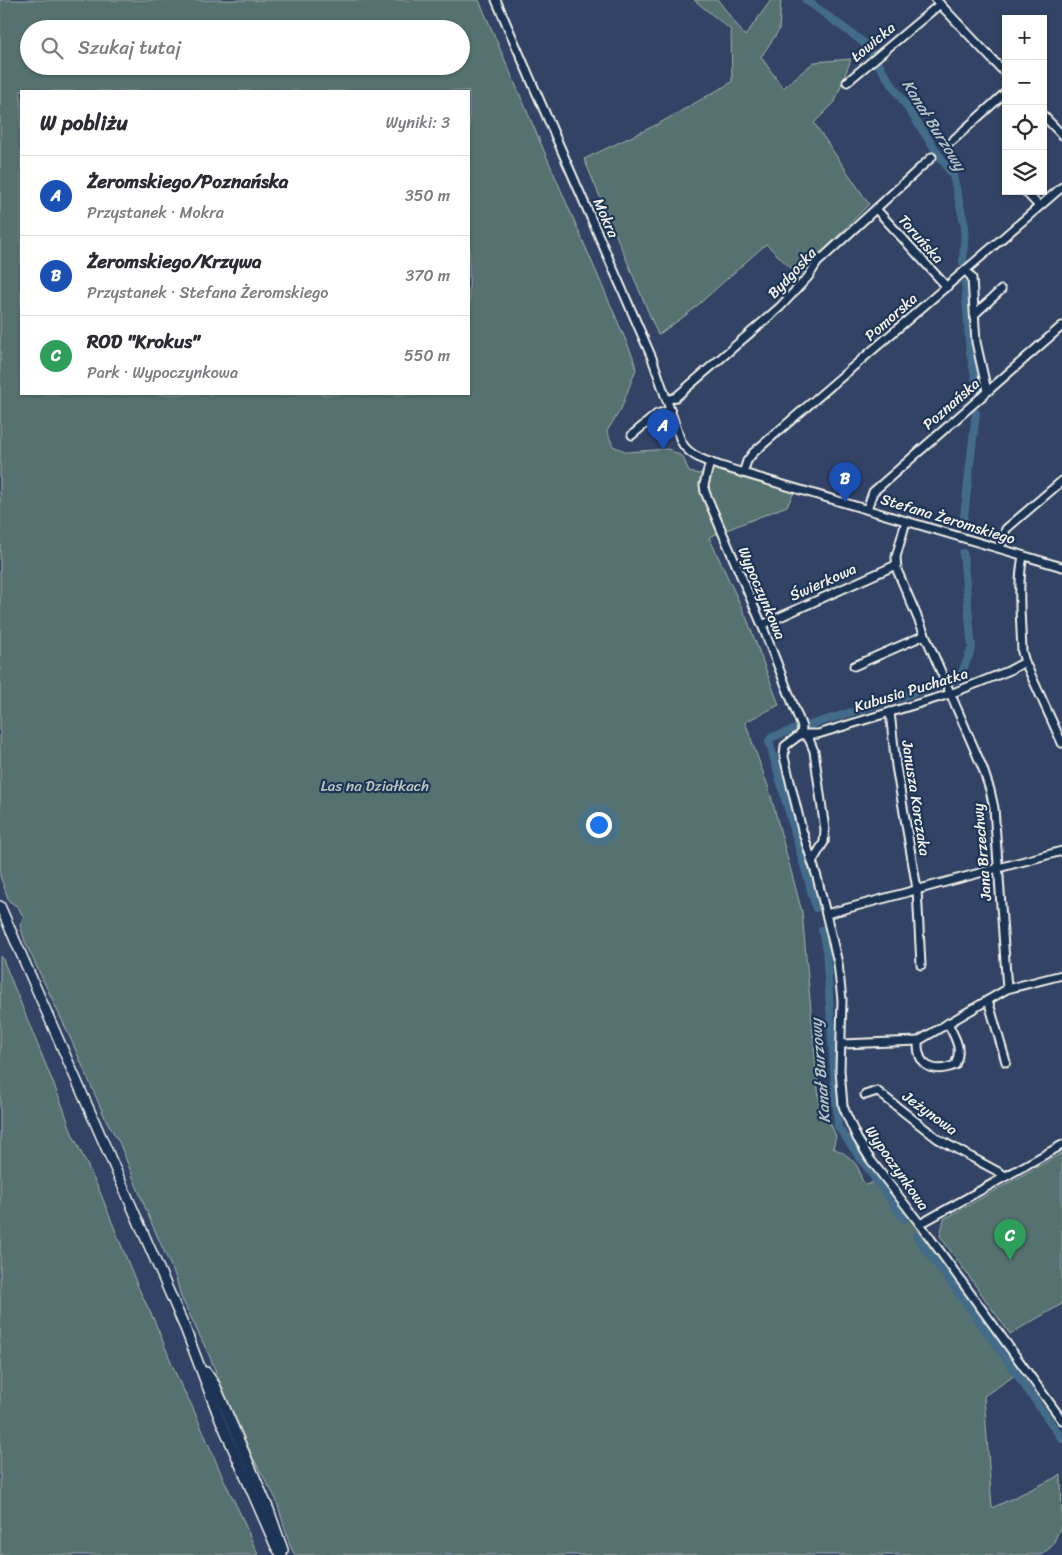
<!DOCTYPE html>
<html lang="pl">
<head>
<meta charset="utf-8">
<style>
	:root { --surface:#fff; --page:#f7f7f7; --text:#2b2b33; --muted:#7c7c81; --line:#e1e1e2; --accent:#ea580c }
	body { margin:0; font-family:Sriracha,sans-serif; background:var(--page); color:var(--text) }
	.controls { position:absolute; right:15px; top:15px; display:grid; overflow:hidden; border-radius:0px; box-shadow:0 1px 4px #0004 }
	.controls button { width:45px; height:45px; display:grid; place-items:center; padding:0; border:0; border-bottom:1px solid var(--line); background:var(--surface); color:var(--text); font:25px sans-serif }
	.you { position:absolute; left:598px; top:824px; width:18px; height:18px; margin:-12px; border:4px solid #fff; border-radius:50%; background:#1a73e8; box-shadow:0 0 0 8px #1a73e833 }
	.badge { display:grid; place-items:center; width:32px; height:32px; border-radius:50%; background:var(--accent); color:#fff; font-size:16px; font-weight:700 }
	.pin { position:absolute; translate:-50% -41px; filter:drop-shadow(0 1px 2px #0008) }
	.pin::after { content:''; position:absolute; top:26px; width:18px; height:15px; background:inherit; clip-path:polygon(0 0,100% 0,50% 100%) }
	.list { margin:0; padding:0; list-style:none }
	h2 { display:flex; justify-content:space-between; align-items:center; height:65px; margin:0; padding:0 20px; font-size:21px }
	h2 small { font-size:16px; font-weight:400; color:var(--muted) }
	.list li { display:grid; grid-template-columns:32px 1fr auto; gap:15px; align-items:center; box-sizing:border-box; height:80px; padding:0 20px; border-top:1px solid var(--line) }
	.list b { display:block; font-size:19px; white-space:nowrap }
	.list p { margin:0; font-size:16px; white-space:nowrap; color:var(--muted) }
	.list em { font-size:16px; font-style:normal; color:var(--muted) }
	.icon { flex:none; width:28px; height:28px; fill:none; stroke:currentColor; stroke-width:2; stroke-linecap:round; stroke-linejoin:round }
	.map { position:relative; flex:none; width:1062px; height:1555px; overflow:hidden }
	.search { position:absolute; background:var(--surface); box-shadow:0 1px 4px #0004; left:20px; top:20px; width:450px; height:55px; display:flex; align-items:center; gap:12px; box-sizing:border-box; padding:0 18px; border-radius:28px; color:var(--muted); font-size:19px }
	.panel { position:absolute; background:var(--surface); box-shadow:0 1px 4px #0004; left:20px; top:90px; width:450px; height:305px; border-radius:0px }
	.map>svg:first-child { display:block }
</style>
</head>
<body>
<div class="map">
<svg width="1062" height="1555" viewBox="0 0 1062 1555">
	<rect width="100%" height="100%" fill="#324366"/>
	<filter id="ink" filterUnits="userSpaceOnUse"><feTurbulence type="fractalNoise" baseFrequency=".02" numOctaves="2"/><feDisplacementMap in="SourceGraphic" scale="10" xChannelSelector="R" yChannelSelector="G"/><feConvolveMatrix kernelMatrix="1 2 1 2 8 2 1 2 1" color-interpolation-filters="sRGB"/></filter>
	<g filter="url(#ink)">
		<g fill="#57726f" stroke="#a6b2ac" fill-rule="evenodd">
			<path d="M0,0H479L633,357L636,369L621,409L607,431L613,446L627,452L668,449L683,457L689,472L700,474L708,465L795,491L787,506L709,537L747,619L779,705L745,722L769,789L802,912L819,1099L836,1136L833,1148C843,1152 854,1159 859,1170C861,1176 860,1179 866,1185L874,1182L896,1212L902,1205L976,1307L965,1308L974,1313L1017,1371L1011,1378L984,1396L992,1508L1061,1475L1062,1524L1052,1546L1041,1555H295L290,1546L276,1499L253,1458L221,1385L210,1357L181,1297L176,1278L151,1222L119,1142L106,1120L69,1035L25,942L20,925L24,918L18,907L9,901L0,876ZM29,29H461V66H29ZM21,91H469V394H21Z"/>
			<polygon points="694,0 718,0 745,36 771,0 781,0 779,30 761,57 783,88 814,62 851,59 835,102 814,123 869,204 799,276 766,244 690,312 658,335 584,159 658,124 732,82 731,30"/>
			<polygon points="0,957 2,957 63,1107 72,1133 100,1192 138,1287 155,1322 178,1379 192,1406 224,1480 240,1513 258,1555 0,1555"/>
			<polygon points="1062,1153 1062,1304 1010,1334 940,1236 944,1219"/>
		</g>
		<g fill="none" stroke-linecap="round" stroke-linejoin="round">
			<g stroke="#436c8a" stroke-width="8">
				<polyline points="806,0 863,42 870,51"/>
				<polyline points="879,65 953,176 965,226 963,262"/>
				<polyline points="965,284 970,353 978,390"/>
				<polyline points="964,517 976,413"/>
				<polyline points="953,681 960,677 972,648 963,553"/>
				<polyline points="806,726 937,686"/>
				<polyline points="796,729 772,737 769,741 816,908"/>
				<polyline points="822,930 826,950 838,1127 904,1219"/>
				<polyline points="916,1236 988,1333 1062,1439"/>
			</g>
			<defs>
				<g id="minor">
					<path d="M496,0L652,358L681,441C690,461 724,466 743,473L1062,567"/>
					<polyline points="936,0 1006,74"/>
					<polyline points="847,82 940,4"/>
					<polyline points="1043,115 1062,135"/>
					<polyline points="952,141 1006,92"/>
					<polyline points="1025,191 1039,206"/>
					<polyline points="876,209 947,287"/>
					<polyline points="966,271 972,278 976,342 987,391"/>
					<polyline points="975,314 1001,290"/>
					<polyline points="667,400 676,397 780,307 808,277 817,263 932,157"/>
					<polyline points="632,435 657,414 670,410"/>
					<polyline points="710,462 704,485 705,492 762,625 802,727 801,734 785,746 784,757 802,830 817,877 838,963 842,1000 840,1070 843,1106 847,1116 857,1138 870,1159 920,1224 1062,1420"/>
					<polyline points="743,473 747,461 753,453 1062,187"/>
					<polyline points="867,509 873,492 1062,326"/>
					<polyline points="906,521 896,557 897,570 983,769 990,790 994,808 1007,989"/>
					<polyline points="1000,548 1006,529 1062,481"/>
					<path d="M1023,556C1017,585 1021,621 1022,652L1025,662L1062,743"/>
					<polyline points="762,625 896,565"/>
					<polyline points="854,666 925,635"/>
					<polyline points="890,712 896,766 917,889 921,965"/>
					<polyline points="801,734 818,734 950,694 1008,671 1025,662"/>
					<polyline points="804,735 809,739 814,751 825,830 824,842 812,862"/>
					<polyline points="826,914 1062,851"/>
					<polyline points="988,1000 1006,1062"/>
					<path d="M918,1041C918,1045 918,1050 919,1053C923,1071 941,1071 955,1065C963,1047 955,1039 948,1023"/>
					<polyline points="842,1044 918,1041 1007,989 1062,975"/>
					<polyline points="865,1095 877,1091 938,1139 1006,1176"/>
					<polyline points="920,1224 1062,1145"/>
				</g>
				<g id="major">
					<polyline points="0,906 185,1328 217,1412 276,1547 282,1555"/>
					<polyline points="206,1372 215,1385 269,1510 283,1550"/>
				</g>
			</defs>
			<use href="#minor" stroke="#f4f1e8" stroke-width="11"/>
			<use href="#major" stroke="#f4f1e8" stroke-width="12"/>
			<use href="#minor" stroke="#1d3557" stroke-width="7"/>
			<use href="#major" stroke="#1d3557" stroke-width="9"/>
		</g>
	</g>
	<g text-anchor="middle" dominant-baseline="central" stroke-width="4.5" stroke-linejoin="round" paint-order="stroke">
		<g font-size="15" fill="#f4f1e8" stroke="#1d3557">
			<text transform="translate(873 42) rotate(-40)">Łowicka</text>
			<text transform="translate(606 218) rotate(66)">Mokra</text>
			<text transform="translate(921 239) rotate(48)">Toruńska</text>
			<text transform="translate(792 273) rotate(-47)">Bydgoska</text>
			<text transform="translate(891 317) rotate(-41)">Pomorska</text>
			<text transform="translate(951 404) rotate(-41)">Poznańska</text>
			<text transform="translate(948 519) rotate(17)">Stefana Żeromskiego</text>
			<text transform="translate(823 582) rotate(-24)">Świerkowa</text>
			<text transform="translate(762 593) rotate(67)">Wypoczynkowa</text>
			<text transform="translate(911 690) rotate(-17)">Kubusia Puchatka</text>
			<text transform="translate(916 798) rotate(81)">Janusza Korczaka</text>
			<text transform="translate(982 852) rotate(-95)">Jana Brzechwy</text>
			<text transform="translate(930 1113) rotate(36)">Jeżynowa</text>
			<text transform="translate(897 1168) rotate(55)">Wypoczynkowa</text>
		</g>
		<g font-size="15" fill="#bdc5be" stroke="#1d3557">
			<text x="375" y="786">Las na Działkach</text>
		</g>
		<g font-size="16" font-style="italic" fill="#b6c2c7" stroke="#1d3557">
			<text transform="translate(934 125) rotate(58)">Kanał Burzowy</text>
			<text transform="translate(820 1071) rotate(-95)">Kanał Burzowy</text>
		</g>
	</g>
</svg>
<div class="controls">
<button>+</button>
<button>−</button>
<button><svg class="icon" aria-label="locate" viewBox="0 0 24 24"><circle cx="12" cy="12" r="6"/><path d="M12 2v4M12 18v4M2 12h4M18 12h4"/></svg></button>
<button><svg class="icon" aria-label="layers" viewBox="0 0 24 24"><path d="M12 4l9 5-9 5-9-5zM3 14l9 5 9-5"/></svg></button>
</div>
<div class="you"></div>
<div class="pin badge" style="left:663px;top:450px;background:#1a4fb4">A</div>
<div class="pin badge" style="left:845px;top:503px;background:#1a4fb4">B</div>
<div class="pin badge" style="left:1010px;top:1260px;background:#2e9e5b">C</div>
<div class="search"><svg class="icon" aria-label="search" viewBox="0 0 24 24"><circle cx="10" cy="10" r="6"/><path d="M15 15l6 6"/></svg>Szukaj tutaj</div>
<section class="panel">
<h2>W pobliżu<small>Wyniki: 3</small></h2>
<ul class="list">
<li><span class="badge" style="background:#1a4fb4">A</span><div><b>Żeromskiego/Poznańska</b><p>Przystanek · Mokra</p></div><em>350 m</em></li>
<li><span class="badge" style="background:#1a4fb4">B</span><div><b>Żeromskiego/Krzywa</b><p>Przystanek · Stefana Żeromskiego</p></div><em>370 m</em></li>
<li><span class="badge" style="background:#2e9e5b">C</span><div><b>ROD &quot;Krokus&quot;</b><p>Park · Wypoczynkowa</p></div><em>550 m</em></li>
</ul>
</section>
</div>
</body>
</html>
